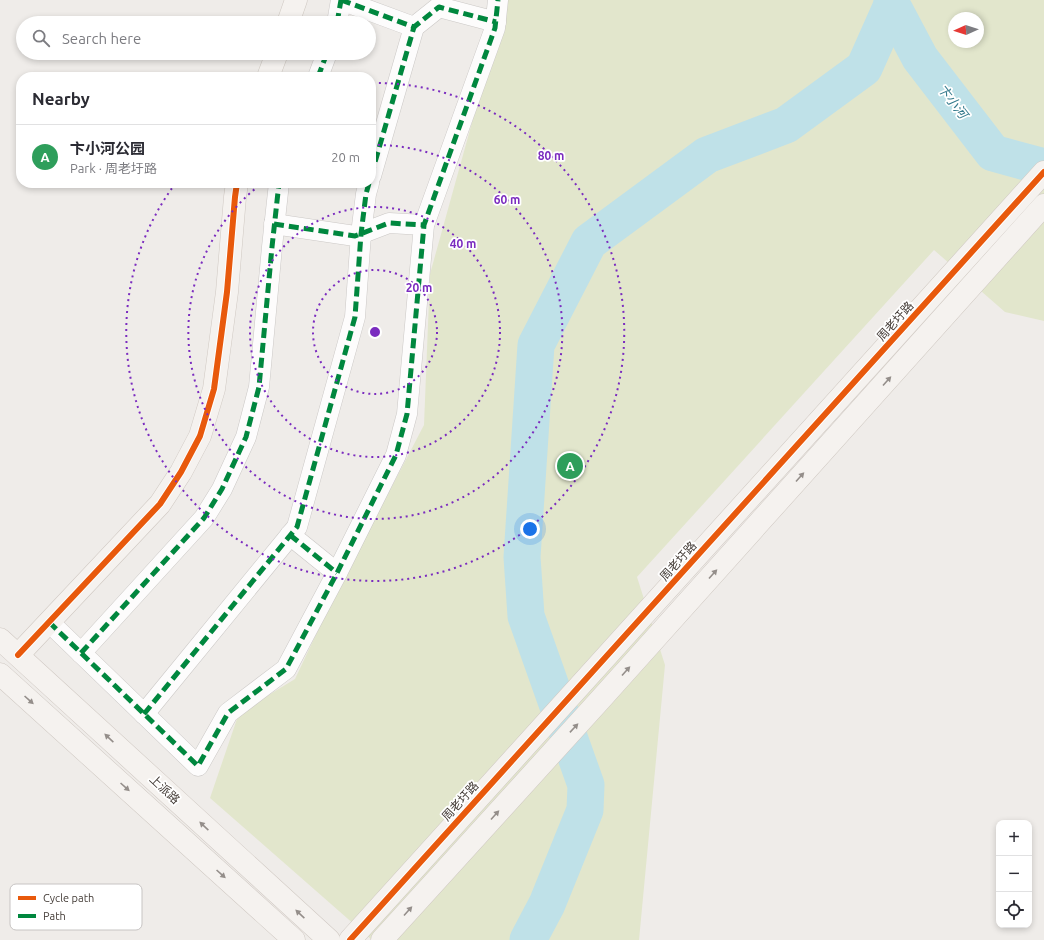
<!DOCTYPE html>
<html lang="en">
<head>
<meta charset="utf-8">
<style>
	:root { --surface:#fff; --page:#f2f2f3; --text:#2b2b33; --muted:#7c7c81; --line:#e1e1e2; --accent:#0b8043 }
	body { margin:0; font-family:Ubuntu,"Noto Sans SC",sans-serif; background:var(--page); color:var(--text) }
	.controls { position:absolute; right:12px; bottom:12px; display:grid; overflow:hidden; border-radius:8px; box-shadow:0 2px 6px #0003 }
	.controls button { width:36px; height:36px; display:grid; place-items:center; padding:0; border:0; border-bottom:1px solid var(--line); background:var(--surface); color:var(--text); font:20px sans-serif }
	.compass { position:absolute; left:948px; top:12px; width:36px; height:36px; border-radius:50%; background:var(--surface); box-shadow:0 2px 6px #0003; rotate:267deg }
	.you { position:absolute; left:530px; top:529px; width:14px; height:14px; margin:-10px; border:3px solid #fff; border-radius:50%; background:#1a73e8; box-shadow:0 0 0 6px #1a73e833 }
	.badge { display:grid; place-items:center; width:26px; height:26px; border-radius:50%; background:var(--accent); color:#fff; font-size:13px; font-weight:700 }
	.pin { position:absolute; translate:-50% -50%; border:2px solid #fff; box-shadow:0 1px 4px #0006 }
	.list { margin:0; padding:0; list-style:none }
	h2 { display:flex; justify-content:space-between; align-items:center; height:52px; margin:0; padding:0 16px; font-size:17px }
	h2 small { font-size:13px; font-weight:400; color:var(--muted) }
	.list li { display:grid; grid-template-columns:26px 1fr auto; gap:12px; align-items:center; box-sizing:border-box; height:64px; padding:0 16px; border-top:1px solid var(--line) }
	.list b { display:block; font-size:15px; white-space:nowrap }
	.list p { margin:0; font-size:13px; white-space:nowrap; color:var(--muted) }
	.list em { font-size:13px; font-style:normal; color:var(--muted) }
	.icon { flex:none; width:22px; height:22px; fill:none; stroke:currentColor; stroke-width:2; stroke-linecap:round; stroke-linejoin:round }
	.map { position:relative; flex:none; width:1044px; height:940px; overflow:hidden }
	.search { position:absolute; background:var(--surface); box-shadow:0 2px 6px #0003; left:16px; top:16px; width:360px; height:44px; display:flex; align-items:center; gap:10px; box-sizing:border-box; padding:0 14px; border-radius:22px; color:var(--muted); font-size:15px }
	.panel { position:absolute; background:var(--surface); box-shadow:0 2px 6px #0003; left:16px; top:72px; width:360px; height:116px; border-radius:16px }
	.map>svg:first-child { display:block }
</style>
</head>
<body>
<div class="map">
<svg width="1044" height="940" viewBox="0 0 1044 940">
	<rect width="100%" height="100%" fill="#efece9"/>
	<path fill="#e2e6cc" fill-rule="evenodd" d="M506,0H1044V321L1005,312L934,250L637,577L665,665L639,940H372L210,798L239,713L295,679L329,607L424,425L430,274ZM954,18H978V42H954Z"/>
	<g fill="none" stroke-linecap="round" stroke-linejoin="round">
		<g stroke="#bfe1e8" stroke-width="37">
			<polyline points="892,0 892,5 920,58 993,153 1044,167"/>
			<polyline points="528,940 547,904 585,810 586,785 526,616 522,557 536,345 589,242 707,155 786,125 864,68 892,5"/>
		</g>
		<defs>
			<g id="street">
				<polyline points="341,0 414,27 439,7 496,22"/>
				<polyline points="337,23 341,0"/>
				<polyline points="318,77 327,53"/>
				<polyline points="371,176 414,27"/>
				<polyline points="274,224 355,236 389,223 424,225"/>
				<polyline points="290,535 337,573"/>
				<polyline points="49,622 198,766 228,713 286,669 337,573 396,455 407,414 424,225 495,28 498,0"/>
				<polyline points="81,653 204,518 222,489 246,437 259,387 272,247 279,183"/>
				<polyline points="144,714 297,527 355,317 361,234 366,194 369,183"/>
			</g>
			<g id="secondary">
				<polyline points="288,23 296,0"/>
				<polyline points="268,77 277,53"/>
				<polyline points="0,639 329,940"/>
				<polyline points="18,655 160,504 181,472 200,436 214,389 227,292 235,197 237,183"/>
				<polyline points="0,674 294,940"/>
				<polyline points="350,940 1044,172"/>
				<polyline points="382,940 600,700 1044,205"/>
			</g>
		</defs>
		<use href="#street" stroke="#cbc8c6" stroke-width="21"/>
		<use href="#secondary" stroke="#cfc8c2" stroke-width="23"/>
		<use href="#street" stroke="#fdfcfc" stroke-width="20"/>
		<use href="#secondary" stroke="#f5f2ef" stroke-width="22"/>
		<g stroke="#00873e" stroke-width="5" stroke-dasharray="10 5" stroke-linecap="butt">
			<polyline points="341,0 414,27 439,7 496,22"/>
			<polyline points="337,23 341,0"/>
			<polyline points="318,77 327,53"/>
			<polyline points="371,176 414,27"/>
			<polyline points="274,224 355,236 389,223 424,225"/>
			<polyline points="290,535 337,573"/>
			<polyline points="49,622 198,766 228,713 286,669 337,573 396,455 407,414 424,225 495,28 498,0"/>
			<polyline points="81,653 204,518 222,489 246,437 259,387 272,247 279,183"/>
			<polyline points="144,714 297,527 355,317 361,234 366,194 369,183"/>
		</g>
		<defs>
			<g id="cycleway">
				<polyline points="18,655 160,504 181,472 200,436 214,389 227,292 235,197 237,183"/>
				<polyline points="350,940 1044,172"/>
			</g>
		</defs>
		<use href="#cycleway" stroke="#fff" stroke-width="8"/>
		<use href="#cycleway" stroke="#e8590c" stroke-width="6"/>
	</g>
	<defs><path id="oneway-solid" d="M-6-.8H1V-3.2L6.5 0L1 3.2V.8H-6Z"/></defs>
	<g fill="#948e8a">
		<use href="#oneway-solid" transform="translate(887 381) rotate(-48)"/>
		<use href="#oneway-solid" transform="translate(800 477) rotate(-48)"/>
		<use href="#oneway-solid" transform="translate(713 574) rotate(-48)"/>
		<use href="#oneway-solid" transform="translate(626 671) rotate(-48)"/>
		<use href="#oneway-solid" transform="translate(29 700) rotate(42)"/>
		<use href="#oneway-solid" transform="translate(574 728) rotate(-47)"/>
		<use href="#oneway-solid" transform="translate(109 738) rotate(-137)"/>
		<use href="#oneway-solid" transform="translate(125 787) rotate(42)"/>
		<use href="#oneway-solid" transform="translate(495 815) rotate(-48)"/>
		<use href="#oneway-solid" transform="translate(204 826) rotate(-137)"/>
		<use href="#oneway-solid" transform="translate(221 874) rotate(42)"/>
		<use href="#oneway-solid" transform="translate(408 911) rotate(-48)"/>
		<use href="#oneway-solid" transform="translate(300 914) rotate(-137)"/>
	</g>
	<g fill="none" stroke="#7b2cbf" stroke-width="2" stroke-dasharray="2 4">
		<circle cx="375" cy="332" r="62"/>
		<circle cx="375" cy="332" r="125"/>
		<path d="M372 145A187 187 0 1 1 261 184"/>
		<path d="M373 83A249 249 0 1 1 175 184"/>
	</g>
	<g text-anchor="middle" dominant-baseline="central" stroke-width="3.5" stroke-linejoin="round" paint-order="stroke">
		<g font-size="12" fill="#443c37" stroke="#fff">
			<text transform="translate(895 321) rotate(-48)">周老圩路</text>
			<text transform="translate(678 561) rotate(-48)">周老圩路</text>
			<text transform="translate(165 789) rotate(43)">上派路</text>
			<text transform="translate(460 801) rotate(-48)">周老圩路</text>
		</g>
		<g font-size="13" font-style="italic" fill="#367b8d" stroke="#fff">
			<text transform="translate(953 101) rotate(52)">卞小河</text>
		</g>
	</g>
	<rect x="10" y="884" width="132" height="46" rx="6" fill="#fff" stroke="#c7c4c3" stroke-width="1"/>
	<rect x="18" y="896" width="18" height="4" fill="#e8590c"/>
	<rect x="18" y="914" width="18" height="4" fill="#00873e"/>
	<g font-size="11" fill="#443c37">
		<text x="43" y="902">Cycle path</text>
		<text x="43" y="920">Path</text>
	</g>
	<circle cx="375" cy="332" r="6" fill="#7b2cbf" stroke="#fff" stroke-width="2"/>
	<g font-size="12" text-anchor="middle" font-weight="bold" fill="#7b2cbf" stroke="#fff" stroke-width="3.5" stroke-linejoin="round" paint-order="stroke">
		<text x="551" y="160">80 m</text>
		<text x="507" y="204">60 m</text>
		<text x="463" y="248">40 m</text>
		<text x="419" y="292">20 m</text>
	</g>
</svg>
<div class="controls">
<button>+</button>
<button>−</button>
<button><svg class="icon" aria-label="locate" viewBox="0 0 24 24"><circle cx="12" cy="12" r="6"/><path d="M12 2v4M12 18v4M2 12h4M18 12h4"/></svg></button>
</div>
<svg class="compass" viewBox="-18 -18 36 36"><path d="M0-13l5 13h-10z" fill="#e53935"/><path d="M0 13l5-13h-10z" fill="#7c7c81"/></svg>
<div class="you"></div>
<div class="pin badge" style="left:570px;top:466px;background:#2e9e5b">A</div>
<div class="search"><svg class="icon" aria-label="search" viewBox="0 0 24 24"><circle cx="10" cy="10" r="6"/><path d="M15 15l6 6"/></svg>Search here</div>
<section class="panel">
<h2>Nearby<small></small></h2>
<ul class="list">
<li><span class="badge" style="background:#2e9e5b">A</span><div><b>卞小河公园</b><p>Park · 周老圩路</p></div><em>20 m</em></li>
</ul>
</section>
</div>
</body>
</html>
